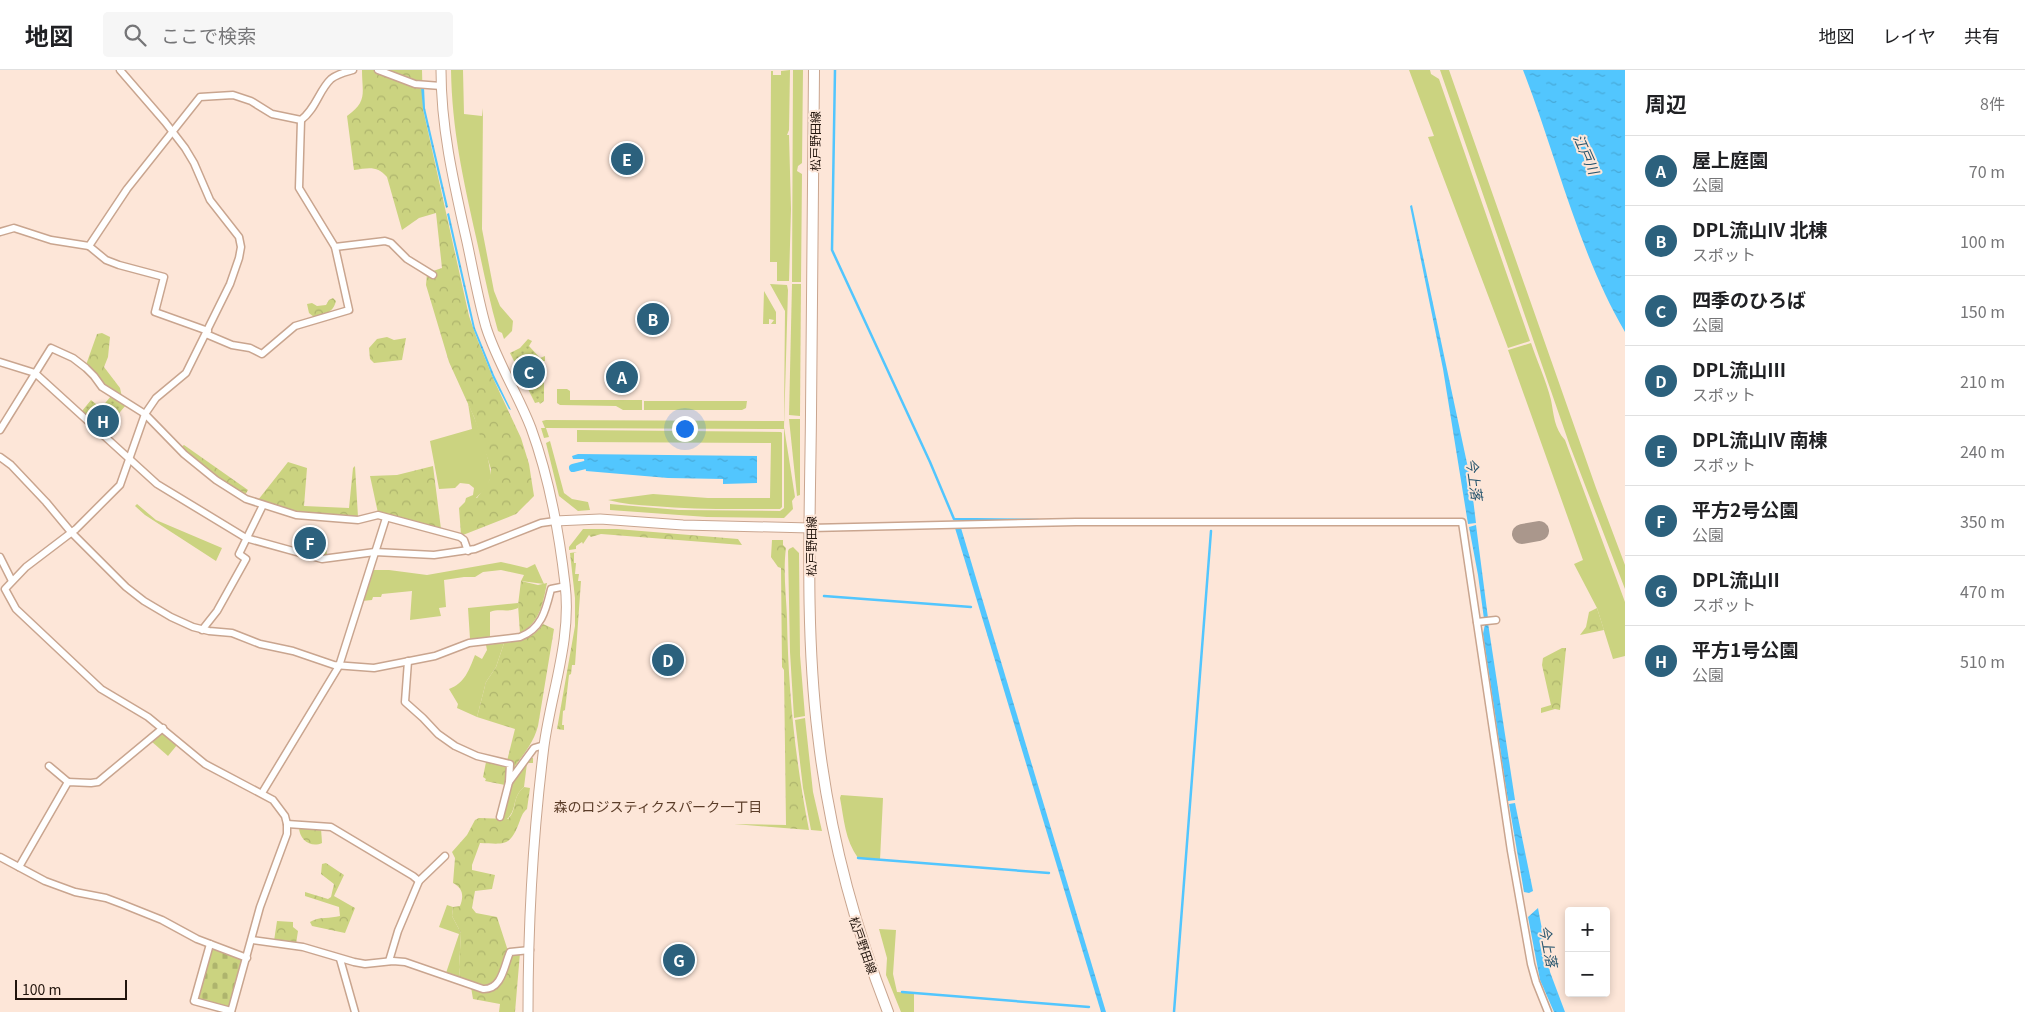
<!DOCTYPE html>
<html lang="ja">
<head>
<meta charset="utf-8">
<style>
	:root { --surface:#fff; --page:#f6f6f6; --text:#202124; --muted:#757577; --line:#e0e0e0; --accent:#2c617d }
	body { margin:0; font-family:Georgia,"Noto Sans JP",serif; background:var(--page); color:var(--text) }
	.controls { position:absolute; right:15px; bottom:15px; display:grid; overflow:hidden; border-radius:5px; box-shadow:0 2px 8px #0003 }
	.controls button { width:45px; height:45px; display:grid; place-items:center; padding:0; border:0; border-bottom:1px solid var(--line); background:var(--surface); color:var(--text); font:25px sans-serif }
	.scale { position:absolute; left:15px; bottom:12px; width:112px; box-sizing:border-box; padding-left:5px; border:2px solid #21140c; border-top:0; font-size:14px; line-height:18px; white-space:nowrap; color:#21140c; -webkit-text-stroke:4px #fde6d8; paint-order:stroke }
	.you { position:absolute; left:684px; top:358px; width:18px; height:18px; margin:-12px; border:4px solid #fff; border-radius:50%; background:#1a73e8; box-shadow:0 0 0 8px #1a73e833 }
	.badge { display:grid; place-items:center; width:32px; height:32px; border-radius:50%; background:var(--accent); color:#fff; font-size:16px; font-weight:700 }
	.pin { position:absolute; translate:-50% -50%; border:2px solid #fff; box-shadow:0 1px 5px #0006 }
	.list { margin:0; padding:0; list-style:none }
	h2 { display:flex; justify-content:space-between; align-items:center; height:65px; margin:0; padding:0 20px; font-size:21px }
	h2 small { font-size:16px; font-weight:400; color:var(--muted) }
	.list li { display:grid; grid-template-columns:32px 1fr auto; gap:15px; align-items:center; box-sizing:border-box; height:70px; padding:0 20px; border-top:1px solid var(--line) }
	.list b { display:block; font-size:19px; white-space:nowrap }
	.list p { margin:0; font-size:16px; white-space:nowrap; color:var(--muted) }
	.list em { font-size:16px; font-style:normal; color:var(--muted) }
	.icon { flex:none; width:28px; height:28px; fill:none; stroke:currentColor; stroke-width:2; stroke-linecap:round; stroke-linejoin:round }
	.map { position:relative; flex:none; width:1625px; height:942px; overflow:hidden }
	header { display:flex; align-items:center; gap:30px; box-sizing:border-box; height:70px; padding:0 25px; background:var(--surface); border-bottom:1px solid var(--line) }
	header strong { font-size:24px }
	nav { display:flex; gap:28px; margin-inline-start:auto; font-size:18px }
	.search { width:350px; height:45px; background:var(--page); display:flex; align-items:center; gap:12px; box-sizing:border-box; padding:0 18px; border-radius:5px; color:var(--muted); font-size:19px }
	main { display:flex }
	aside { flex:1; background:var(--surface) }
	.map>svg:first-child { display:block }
</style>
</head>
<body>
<header>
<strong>地図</strong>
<div class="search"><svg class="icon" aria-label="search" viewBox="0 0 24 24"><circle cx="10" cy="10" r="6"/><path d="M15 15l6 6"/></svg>ここで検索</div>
<nav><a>地図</a><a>レイヤ</a><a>共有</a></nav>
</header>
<main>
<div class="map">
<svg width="1625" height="942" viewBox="0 0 1625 942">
	<defs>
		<pattern id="forest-crowns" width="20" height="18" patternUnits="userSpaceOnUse" patternTransform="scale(1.25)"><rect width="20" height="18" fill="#cbd380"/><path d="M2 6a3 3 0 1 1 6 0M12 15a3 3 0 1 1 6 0" fill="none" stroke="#aeb46d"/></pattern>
		<pattern id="cemetery-stones" width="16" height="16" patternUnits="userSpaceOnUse" patternTransform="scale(1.25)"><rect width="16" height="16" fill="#cbd380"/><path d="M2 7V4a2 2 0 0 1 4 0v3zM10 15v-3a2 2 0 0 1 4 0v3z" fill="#aeb46d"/></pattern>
		<pattern id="park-dots" width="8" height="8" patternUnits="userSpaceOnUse" patternTransform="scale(1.25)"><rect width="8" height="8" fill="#cbd380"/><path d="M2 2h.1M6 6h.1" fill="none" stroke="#aeb46d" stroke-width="1.8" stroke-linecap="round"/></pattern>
		<pattern id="water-ripples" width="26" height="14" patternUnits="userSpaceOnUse" patternTransform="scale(1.25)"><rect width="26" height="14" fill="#52c6fe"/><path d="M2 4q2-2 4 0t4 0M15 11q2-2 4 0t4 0" fill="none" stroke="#47a9d8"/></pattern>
	</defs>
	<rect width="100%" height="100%" fill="#fde6d8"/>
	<g fill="#cbd380">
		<path d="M451,0H463L464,44L482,46L483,38L482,159L494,221L500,236L513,251L512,261L504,269L502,263L498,261C489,230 483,198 476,167C463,108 452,60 451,0Z"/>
		<polygon points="790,0 789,60 787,65 789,65 791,139 789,211 777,211 777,192 770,192 771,1 773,1 773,5 781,5 781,1"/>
		<polygon points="793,0 803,0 802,93 798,96 797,101 802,104 801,212 792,212"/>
		<polygon points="1409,0 1430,0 1431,4 1439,9 1530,271 1508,278 1428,67 1434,66"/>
		<polygon points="1440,0 1449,0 1596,418 1625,495 1625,519 1570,376"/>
		<polygon points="770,214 787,215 788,220 784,357 795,427 792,431 793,439 784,448 707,447 610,440 610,434 679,440 780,441 784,438 784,359 546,358 549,367 544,368 541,358 545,358 542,351 546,350 784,351 785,241"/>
		<polygon points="792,214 801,214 800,346 789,345"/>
		<polygon points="764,221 776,242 776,254 771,254 774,250 769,249 769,254 763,254"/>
		<path d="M1531,273C1537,291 1546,310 1551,330C1554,345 1554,358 1565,370L1625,532V586L1613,589L1597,538L1574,494L1583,490L1508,280Z"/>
		<polygon points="557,319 567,319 570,321 570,330 642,330 642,340 623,340 616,336 560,335 557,333"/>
		<polygon points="644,331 747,331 746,338 742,340 644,340"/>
		<path d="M468,333C475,348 493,393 490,409C488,416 481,423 476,428H466L473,425L474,418L469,414L460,413L455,418L439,419L430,371L472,359Z"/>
		<polygon points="789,349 800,349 800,425 797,426"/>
		<path d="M577,360L781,362L782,363V437L780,439C738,439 695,440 653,436C638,435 623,434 608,430L653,424L708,428H770L771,373L577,372Z"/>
		<polygon points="550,371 564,423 572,429 588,432 590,440 578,441 559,426 546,373"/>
		<polygon points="137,434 156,450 222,478 216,491 145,445 135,436"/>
		<polygon points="793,477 799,483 800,585 805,646 794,648 790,582 788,481 789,479"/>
		<polygon points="501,492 527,498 535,494 544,514 521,511 524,505 501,500 483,502 475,507 464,507 444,510 446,537 439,538 441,546 410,550 412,521 382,524 381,527 373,527 372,530 362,531 372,500 389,500 427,505"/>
		<path d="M518,533V538C507,543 500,538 490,542V567L470,569L468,538Z"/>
		<path d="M504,573L496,597L486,612L477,647L457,638L458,634L449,619C465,613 469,600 475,585L482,589L487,580L486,575Z"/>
		<polygon points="805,648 813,722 822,761 811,760 803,718 795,650"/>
		<polygon points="162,663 177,675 168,686 151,671"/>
		<path d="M530,688H533V693H527L524,717C511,728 518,739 507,749H503L512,713Z"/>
		<path d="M841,725L883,728L880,790L858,788C845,770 844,749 840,728Z"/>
		<polygon points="447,835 453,837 452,846 461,863 459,897 460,909 446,903 459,864 439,857"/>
		<polygon points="879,859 896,860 893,904 897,922 914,923 914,942 901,942 886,905 887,888"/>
	</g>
	<g fill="url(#forest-crowns)">
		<path d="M362,0H422L423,39L469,246L476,266L493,308L521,368L529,394L534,426L516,444L463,465H461L459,438L465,432L466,428H477L489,411L491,399L474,347L449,292L426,215L427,203L442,198L436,143L419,148L402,160L387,107C377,95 368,98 354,100L347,46C368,31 362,23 362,0Z"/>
		<path d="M333,228L336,231C333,243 325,244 314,247L309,243L307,234L312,233L317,236L326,235L329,230Z"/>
		<polygon points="102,263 110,267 108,287 104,297 120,318 122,327 104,316 97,304 86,295 97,264"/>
		<polygon points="387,267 394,270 406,268 402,290 374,293 370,289 369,278 377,269"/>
		<polygon points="184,375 248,420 245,425 218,408 181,377"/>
		<polygon points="288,392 307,398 304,436 349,438 353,398 355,396 358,447 297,442 258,430"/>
		<polygon points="433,396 441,459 378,443 370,406 397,405"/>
		<polygon points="583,459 617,459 738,469 742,475 601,464 591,467 589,465 583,474 582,472 576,476 576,479 569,480 569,477"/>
		<path d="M772,470H783V475L786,478C783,500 786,524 787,547C788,619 795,689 809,760L734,754L786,755L784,600L782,597L781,498L778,497L771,487Z"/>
		<polygon points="577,482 574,483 574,493 576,493 575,504 579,504 578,511 581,511 575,595 572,595 571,604 569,605 565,640 563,641 562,655 564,655 564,660 557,659 575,556 575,528 570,483"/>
		<path d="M521,511L538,515L547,513C543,533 540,553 520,563L518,535Z"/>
		<polygon points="1597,538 1604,560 1580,565 1586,557 1589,542"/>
		<path d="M543,554L554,559L538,656C533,675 521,687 510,703L507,691L515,659L477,647L486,612L496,597L504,573C521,571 533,569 543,554Z"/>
		<polygon points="1562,578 1566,578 1560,640 1555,639 1541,643 1541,638 1551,635 1542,595 1543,588"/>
		<polygon points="486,692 508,697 505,715 485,711 486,709 483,707"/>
		<path d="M524,717L530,718L527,739C522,743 521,748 519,753C510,777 504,774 480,773L472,795V800L495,805L492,819L475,821L472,838L476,843L497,847L508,881L498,909L489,917L460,909L459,897L461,863L452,846L453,837L460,836C464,826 463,818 453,813L455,788L452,782L467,765L475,750L479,748L508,749C518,739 511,728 524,717Z"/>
		<path d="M299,757L321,758L322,773C311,778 299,770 299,757Z"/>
		<path d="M326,793L344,805L334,826L355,838L345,863L312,856L310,852C319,846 330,849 340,846L339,837L305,826V822L328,829L331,827L334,814L321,804L322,794Z"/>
		<polygon points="277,851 293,852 293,857 298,861 296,874 274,871"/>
		<polygon points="513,883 520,883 515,942 499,942 500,934 473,929 471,917 488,921 498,917"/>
	</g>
	<polygon fill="url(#cemetery-stones)" points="211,877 244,890 229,938 197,930"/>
	<g fill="url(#park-dots)">
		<polygon points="528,269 532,271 529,276 540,288 545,286 545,291 539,292 539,301 544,303 544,331 540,334 539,332 535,333 510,283 520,278"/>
		<polygon points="111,326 126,335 104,361 82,341 91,330 101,338"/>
		<polygon points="296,462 325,468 327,485 322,486 293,478"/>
	</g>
	<g fill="url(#water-ripples)">
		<path d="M1523,0H1625V262C1578,181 1557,88 1523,0Z"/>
		<polygon points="421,17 424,17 425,38 448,137 446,138 423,39"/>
		<polygon points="1412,135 1471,412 1476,453 1468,454 1443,299 1410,136"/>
		<polygon points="449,143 475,258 494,305 511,340 509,339 493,308 473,258 447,144"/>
		<polygon points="578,384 757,386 757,413 723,414 723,409 668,408 586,401 584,389 573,389 572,386"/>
		<polygon points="1476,455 1488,548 1484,549 1478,505 1469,457"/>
		<polygon points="955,458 961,458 1106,942 1101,942"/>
		<polygon points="1488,553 1515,730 1508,731 1483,564 1485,554"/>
		<polygon points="1515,733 1533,821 1529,823 1524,822 1509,734"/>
		<polygon points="1538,838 1550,902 1565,942 1554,942 1540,910 1528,847"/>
	</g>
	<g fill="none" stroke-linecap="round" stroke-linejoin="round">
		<g stroke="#52c6fe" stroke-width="2.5">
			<polyline points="835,0 832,180 930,392 954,449 1038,450"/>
			<polyline points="824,526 971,537"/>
			<polyline points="858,788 1049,803"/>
			<polyline points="902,922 1089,937"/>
			<polyline points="1174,942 1211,461"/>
		</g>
		<polyline stroke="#52c6fe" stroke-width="8" points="573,398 585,395"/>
		<polyline stroke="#aa978c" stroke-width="20" points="1522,464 1539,461"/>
		<defs>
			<g id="street">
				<polyline points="120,0 165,52 185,78 194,93 210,130 239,167 241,177 239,188 230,214 186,303 156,328 145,344 120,415 76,459 26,497 5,519 16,539 101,619 148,647 205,694 273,730 285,746 287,754 287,764 260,837 231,942"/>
				<polyline points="378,0 415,14 441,16"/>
				<path d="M0,162L14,158L51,170L89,176L127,119L200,27L233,25L251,31L272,44L301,50C316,39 319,20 331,9C337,4 346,2 353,0"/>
				<polyline points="89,176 106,190 119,195 164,207 155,242 208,261"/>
				<polyline points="335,177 385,171 391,173 407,189 433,205"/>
				<polyline points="206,264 232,275 250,278 262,284 295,256 349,240 335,177 299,118 301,50"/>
				<polyline points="0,292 35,303 157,414 246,468 322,489 375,482 434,485 475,479 541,453 555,451"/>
				<polyline points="0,360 51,278 73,288 86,298 94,306 102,317 145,344 184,384 216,410 246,429 296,445 358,450 378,445 460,467 464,470 468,481"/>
				<path d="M0,387L11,395L46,432L71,462L126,517L144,531L171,547L193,557L209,561L232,563L260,574L293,581L334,595L374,598L435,586L469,573L520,567C542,559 546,539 551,519L566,516"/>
				<polyline points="810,458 1076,452 1462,452 1511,781 1531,894 1536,912 1548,942"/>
				<polyline points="0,487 12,511"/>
				<polyline points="1477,552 1496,550"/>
				<polyline points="202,560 217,541 246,489 239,484 263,435"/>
				<polyline points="408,591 405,632 423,648 438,664 455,676 477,686 510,694 509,712 534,678 544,675"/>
				<polyline points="49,696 68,712"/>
				<polyline points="262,723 339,596 386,448"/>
				<polyline points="500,747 509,712"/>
				<polyline points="287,754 331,757 413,806 419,811"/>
				<polyline points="0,787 45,811 75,822 106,828 122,834 162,850 197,869 247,888"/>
				<polyline points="19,797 68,712 91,713 98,712 163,658"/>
				<path d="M252,870L303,877L354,892L365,894L393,891L405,892L483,919C502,920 504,896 510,882L530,880"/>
				<polyline points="210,874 194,931 231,941"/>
				<polyline points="340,889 355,942"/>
				<polyline points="389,891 398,861 419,811 445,786"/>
			</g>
			<g id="secondary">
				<path d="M441,0C441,59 454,114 467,172C473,200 478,229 486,257C497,292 518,324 531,358C549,407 559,462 565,514C572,569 551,623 544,676C533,764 528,854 528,942"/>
				<polyline points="555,451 600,449 683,455 810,458"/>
			</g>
			<path id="primary" d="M814,0C814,115 813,230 811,344C810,451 805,559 818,665C829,761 853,852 888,942"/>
		</defs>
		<use href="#street" stroke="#c9a58f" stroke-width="9"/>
		<use href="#secondary" stroke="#c9a58f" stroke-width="11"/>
		<use href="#primary" stroke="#c9a58f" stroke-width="12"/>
		<use href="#street" stroke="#fff" stroke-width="6"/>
		<use href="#secondary" stroke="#fff" stroke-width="9"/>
		<use href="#primary" stroke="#fff" stroke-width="10"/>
	</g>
	<g text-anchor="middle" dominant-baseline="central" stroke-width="4" stroke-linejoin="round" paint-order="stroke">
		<g font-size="12" fill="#21140c" stroke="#fde6d8">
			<text transform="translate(814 71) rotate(-90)">松戸野田線</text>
			<text transform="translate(810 476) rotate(-90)">松戸野田線</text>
			<text transform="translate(864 875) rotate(71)">松戸野田線</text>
		</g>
		<g font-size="14" font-style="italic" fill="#28566e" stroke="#fde6d8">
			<text transform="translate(1587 84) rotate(66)">江戸川</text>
			<text transform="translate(1475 409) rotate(82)">今上落</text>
			<text transform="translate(1549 876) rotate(79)">今上落</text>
		</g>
		<g font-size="14" fill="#5b3d29" stroke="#fde6d8">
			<text x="658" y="736">森のロジスティクスパーク一丁目</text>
		</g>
	</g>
</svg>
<div class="controls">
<button>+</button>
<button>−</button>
</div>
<div class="scale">100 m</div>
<div class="you"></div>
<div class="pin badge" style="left:622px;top:307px">A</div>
<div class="pin badge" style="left:653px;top:249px">B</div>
<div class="pin badge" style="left:529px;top:302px">C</div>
<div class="pin badge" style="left:668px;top:590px">D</div>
<div class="pin badge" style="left:627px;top:89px">E</div>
<div class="pin badge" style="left:310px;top:473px">F</div>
<div class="pin badge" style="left:679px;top:890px">G</div>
<div class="pin badge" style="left:103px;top:351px">H</div>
</div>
<aside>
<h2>周辺<small>8件</small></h2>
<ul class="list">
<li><span class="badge">A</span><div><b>屋上庭園</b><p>公園</p></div><em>70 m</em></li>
<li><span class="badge">B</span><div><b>DPL流山IV 北棟</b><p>スポット</p></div><em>100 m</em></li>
<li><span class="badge">C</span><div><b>四季のひろば</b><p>公園</p></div><em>150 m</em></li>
<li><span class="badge">D</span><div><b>DPL流山III</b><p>スポット</p></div><em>210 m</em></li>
<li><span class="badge">E</span><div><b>DPL流山IV 南棟</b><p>スポット</p></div><em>240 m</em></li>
<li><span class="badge">F</span><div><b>平方2号公園</b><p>公園</p></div><em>350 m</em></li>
<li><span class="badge">G</span><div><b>DPL流山II</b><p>スポット</p></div><em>470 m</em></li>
<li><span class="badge">H</span><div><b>平方1号公園</b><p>公園</p></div><em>510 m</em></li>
</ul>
</aside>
</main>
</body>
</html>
